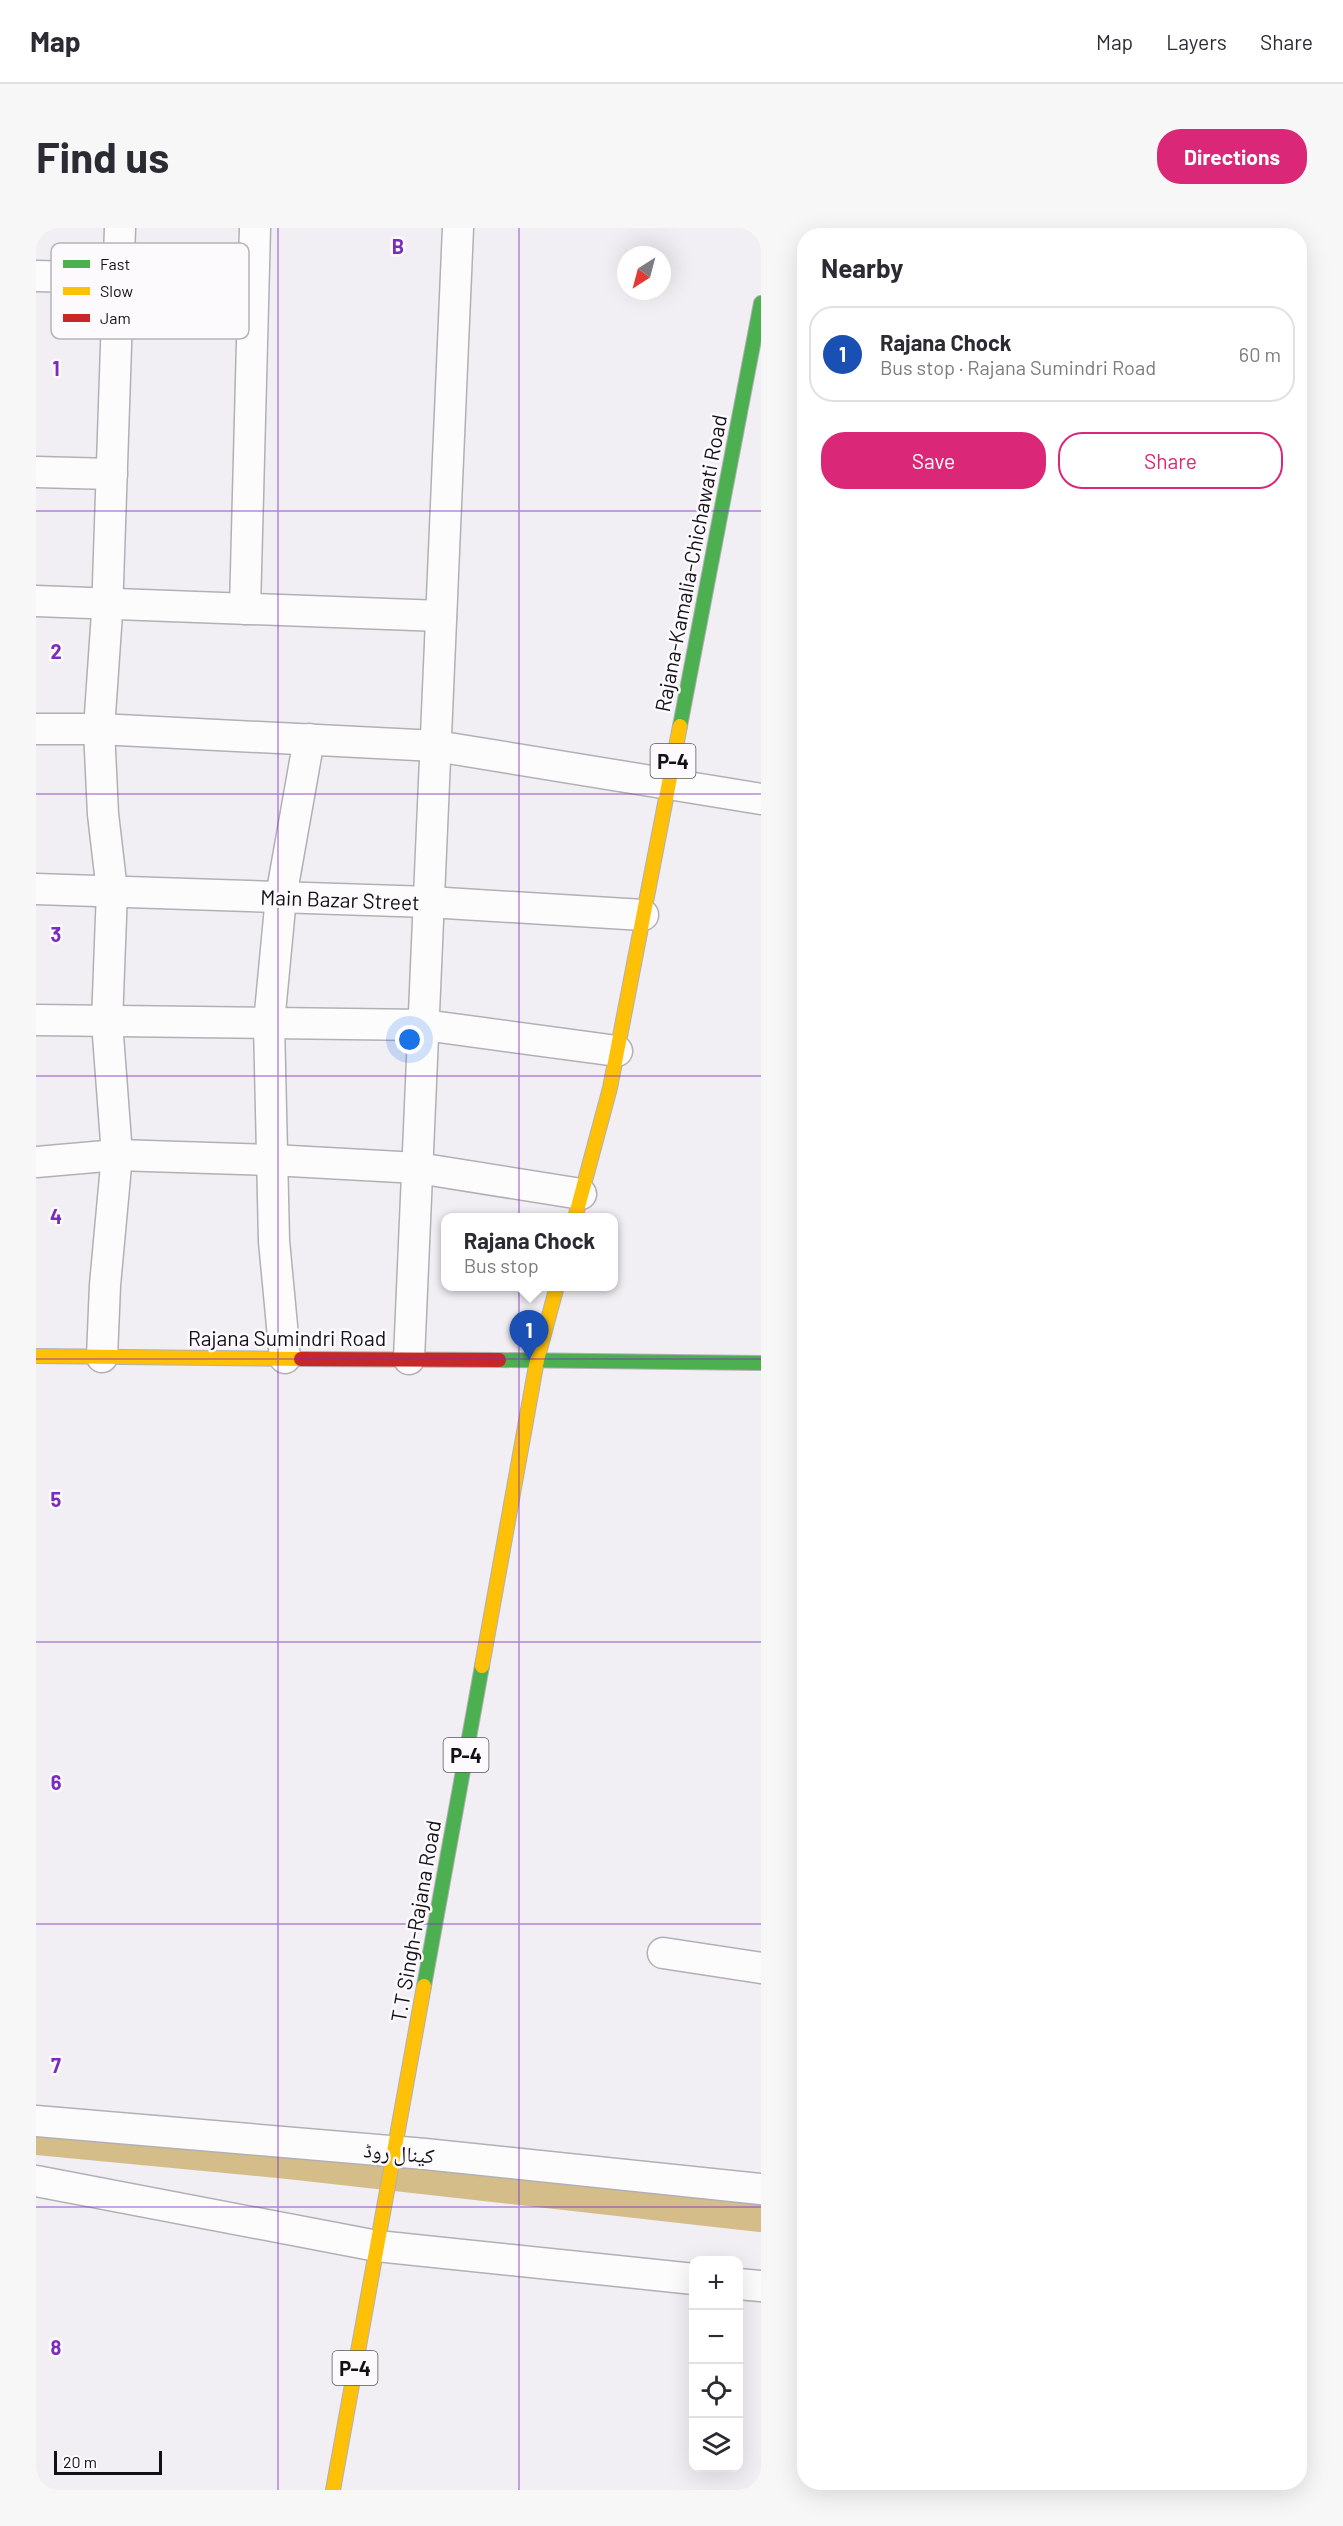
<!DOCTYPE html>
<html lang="en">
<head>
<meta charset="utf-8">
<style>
	:root { --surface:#fff; --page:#f7f7f7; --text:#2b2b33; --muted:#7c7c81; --line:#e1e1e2; --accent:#db2777 }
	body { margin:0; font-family:Barlow,"Noto Naskh Arabic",sans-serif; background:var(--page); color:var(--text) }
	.controls { position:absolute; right:18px; bottom:18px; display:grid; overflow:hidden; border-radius:12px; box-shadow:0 6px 24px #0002 }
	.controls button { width:54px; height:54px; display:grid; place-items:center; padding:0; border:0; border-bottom:2px solid var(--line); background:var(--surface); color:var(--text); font:30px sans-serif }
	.compass { position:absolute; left:581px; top:18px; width:54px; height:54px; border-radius:50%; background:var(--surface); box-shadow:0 6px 24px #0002; rotate:216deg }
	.scale { position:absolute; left:18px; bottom:15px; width:108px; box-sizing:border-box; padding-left:6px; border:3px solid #141116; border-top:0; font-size:16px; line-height:21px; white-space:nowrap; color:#141116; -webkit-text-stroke:4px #fcfafd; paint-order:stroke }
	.you { position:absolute; left:374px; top:812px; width:21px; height:21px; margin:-15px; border:4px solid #fff; border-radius:50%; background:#1a73e8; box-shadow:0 0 0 9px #1a73e833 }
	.badge { display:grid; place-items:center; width:39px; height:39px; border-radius:50%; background:var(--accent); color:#fff; font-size:20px; font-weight:700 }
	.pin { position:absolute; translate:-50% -50px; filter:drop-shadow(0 2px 3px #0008) }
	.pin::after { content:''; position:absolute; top:32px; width:21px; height:18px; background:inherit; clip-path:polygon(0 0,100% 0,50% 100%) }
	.popup { position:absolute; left:405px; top:985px; width:177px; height:78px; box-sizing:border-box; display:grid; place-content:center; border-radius:12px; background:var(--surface); filter:drop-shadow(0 2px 4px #0005); font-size:20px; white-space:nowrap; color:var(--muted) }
	.popup b { font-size:22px; color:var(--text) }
	.popup::after { content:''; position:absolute; left:50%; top:100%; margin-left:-12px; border:12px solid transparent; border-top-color:var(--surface) }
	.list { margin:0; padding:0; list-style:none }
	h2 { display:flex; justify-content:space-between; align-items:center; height:78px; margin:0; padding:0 24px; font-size:26px }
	h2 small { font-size:20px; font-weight:400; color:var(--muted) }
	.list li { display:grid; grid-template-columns:39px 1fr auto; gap:18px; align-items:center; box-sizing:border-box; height:96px; margin:0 12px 12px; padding:0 12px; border:2px solid var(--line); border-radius:24px }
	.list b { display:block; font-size:22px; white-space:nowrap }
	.list p { margin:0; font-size:20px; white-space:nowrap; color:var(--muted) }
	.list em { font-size:20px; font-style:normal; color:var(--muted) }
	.actions { display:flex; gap:12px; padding:18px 24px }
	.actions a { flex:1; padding:14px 0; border:2px solid var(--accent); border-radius:24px; text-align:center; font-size:21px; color:var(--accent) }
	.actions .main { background:var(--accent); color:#fff }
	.icon { flex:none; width:33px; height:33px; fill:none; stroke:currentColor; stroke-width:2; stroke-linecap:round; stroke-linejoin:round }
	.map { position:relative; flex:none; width:725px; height:2262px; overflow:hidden; border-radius:24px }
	header { display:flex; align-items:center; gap:36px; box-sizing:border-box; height:84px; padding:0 30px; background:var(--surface); border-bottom:2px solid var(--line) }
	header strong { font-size:28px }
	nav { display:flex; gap:33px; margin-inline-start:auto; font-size:21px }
	.intro { display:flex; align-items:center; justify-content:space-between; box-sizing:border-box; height:144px; padding:0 36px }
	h1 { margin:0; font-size:42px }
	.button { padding:15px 27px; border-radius:24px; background:var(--accent); color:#fff; font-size:21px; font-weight:700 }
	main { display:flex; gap:36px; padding:0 36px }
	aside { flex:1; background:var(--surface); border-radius:24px; box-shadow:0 6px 24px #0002 }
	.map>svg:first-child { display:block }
</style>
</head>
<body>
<header>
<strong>Map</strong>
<nav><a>Map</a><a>Layers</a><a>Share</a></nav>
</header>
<div class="intro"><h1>Find us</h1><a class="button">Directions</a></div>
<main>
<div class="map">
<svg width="725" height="2262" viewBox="0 0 725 2262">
	<rect width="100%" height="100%" fill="#f1eef4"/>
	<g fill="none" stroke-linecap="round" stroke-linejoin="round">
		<polyline stroke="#d4bd89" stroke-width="38" points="0,1908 253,1932 725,1985"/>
		<defs>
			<g id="street">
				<polyline points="0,48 82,50"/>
				<polyline points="0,244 76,246"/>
				<polyline points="0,373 405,388"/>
				<polyline points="209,381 219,0"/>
				<polyline points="0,501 63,501 400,518 725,571"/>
				<polyline points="0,661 393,674 607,687"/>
				<polyline points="0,792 388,797 581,823"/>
				<polyline points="0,934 81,927 236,932 382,940 545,966"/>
				<polyline points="66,1129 69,1057 81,927 71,794 76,663 67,586 63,501 71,385 84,0"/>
				<polyline points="249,1130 238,1013 233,795 245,669 273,511"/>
				<polyline points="373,1131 422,0"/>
				<polyline points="627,1725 725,1740"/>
				<polyline points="0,1893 389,1926 725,1961"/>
				<polyline points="0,1953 341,2018 658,2051"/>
				<polyline points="702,2056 725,2058"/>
			</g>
			<g id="fast">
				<polyline points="644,498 725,75"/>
				<polyline points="463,1132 725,1135"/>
				<polyline points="388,1758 446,1438"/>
			</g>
			<g id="slow">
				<polyline points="539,990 574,860 644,498"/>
				<polyline points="0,1128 265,1131"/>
				<polyline points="446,1438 501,1132 521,1058"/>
				<polyline points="297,2262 388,1758"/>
			</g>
			<polyline id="jam" points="265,1131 463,1132"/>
		</defs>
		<use href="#street" stroke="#b2b0b5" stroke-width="33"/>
		<use href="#fast" stroke="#b2b0b5" stroke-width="16"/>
		<use href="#slow" stroke="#b2b0b5" stroke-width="16"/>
		<use href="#jam" stroke="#b2b0b5" stroke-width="16"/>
		<use href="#street" stroke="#fdfcfd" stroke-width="30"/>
		<use href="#fast" stroke="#4caf50" stroke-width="14"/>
		<use href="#slow" stroke="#ffc107" stroke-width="14"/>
		<use href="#jam" stroke="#c62828" stroke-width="14"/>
	</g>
	<path fill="none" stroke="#7b2cbf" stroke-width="1.5" stroke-opacity="0.55" d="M242,0V2262M483,0V2262M0,283H725M0,566H725M0,848H725M0,1131H725M0,1414H725M0,1696H725M0,1979H725"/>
	<g text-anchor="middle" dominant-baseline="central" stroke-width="5" stroke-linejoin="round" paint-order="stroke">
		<g fill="#fcfafd" stroke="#5a575b" stroke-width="1.5">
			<rect x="614.5" y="516" width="45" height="34" rx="4.5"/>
			<rect x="407.5" y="1510" width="45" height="34" rx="4.5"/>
			<rect x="296.5" y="2123" width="45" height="34" rx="4.5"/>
		</g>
		<g font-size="20" font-weight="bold" fill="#141116">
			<text x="637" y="533">P-4</text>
			<text x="430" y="1527">P-4</text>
			<text x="319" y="2140">P-4</text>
		</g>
		<g font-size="21" fill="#141116" stroke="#fcfafd">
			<text transform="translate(654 335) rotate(-79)">Rajana-Kamalia-Chichawati Road</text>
			<text transform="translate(304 671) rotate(2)">Main Bazar Street</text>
			<text x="251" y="1109">Rajana Sumindri Road</text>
			<text transform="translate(379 1693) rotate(-80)">T.T Singh-Rajana Road</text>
			<text transform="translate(363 1924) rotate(5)">کینال روڈ</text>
		</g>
	</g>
	<rect x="15" y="15" width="198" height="96" rx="9" fill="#fcfafd" stroke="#b6b4b8" stroke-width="1.5"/>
	<rect x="27" y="32" width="27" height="8" fill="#4caf50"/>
	<rect x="27" y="59" width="27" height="8" fill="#ffc107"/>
	<rect x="27" y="86" width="27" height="8" fill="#c62828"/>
	<g font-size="16" fill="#141116">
		<text x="64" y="42">Fast</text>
		<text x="64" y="69">Slow</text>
		<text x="64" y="96">Jam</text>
	</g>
	<g font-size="20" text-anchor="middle" font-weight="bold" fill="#7b2cbf" stroke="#fcfafd" stroke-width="5" stroke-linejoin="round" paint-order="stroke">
		<text x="362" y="26">B</text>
		<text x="20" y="148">1</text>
		<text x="20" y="431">2</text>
		<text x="20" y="714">3</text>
		<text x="20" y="996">4</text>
		<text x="20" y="1279">5</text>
		<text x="20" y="1562">6</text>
		<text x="20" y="1845">7</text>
		<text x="20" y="2127">8</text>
	</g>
</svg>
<div class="controls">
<button>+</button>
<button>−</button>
<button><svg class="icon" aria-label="locate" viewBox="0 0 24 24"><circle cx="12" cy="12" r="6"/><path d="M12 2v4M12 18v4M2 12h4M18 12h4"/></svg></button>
<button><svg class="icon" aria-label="layers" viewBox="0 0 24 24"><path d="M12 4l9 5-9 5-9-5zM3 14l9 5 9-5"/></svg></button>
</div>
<svg class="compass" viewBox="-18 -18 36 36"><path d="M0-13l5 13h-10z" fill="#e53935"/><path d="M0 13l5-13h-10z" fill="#7c7c81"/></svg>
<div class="scale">20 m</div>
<div class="you"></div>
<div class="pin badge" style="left:493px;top:1132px;background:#1a4fb4">1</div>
<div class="popup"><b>Rajana Chock</b>Bus stop</div>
</div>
<aside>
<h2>Nearby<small></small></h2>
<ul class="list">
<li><span class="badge" style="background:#1a4fb4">1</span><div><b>Rajana Chock</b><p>Bus stop · Rajana Sumindri Road</p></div><em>60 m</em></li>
</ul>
<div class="actions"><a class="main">Save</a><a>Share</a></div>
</aside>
</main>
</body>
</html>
